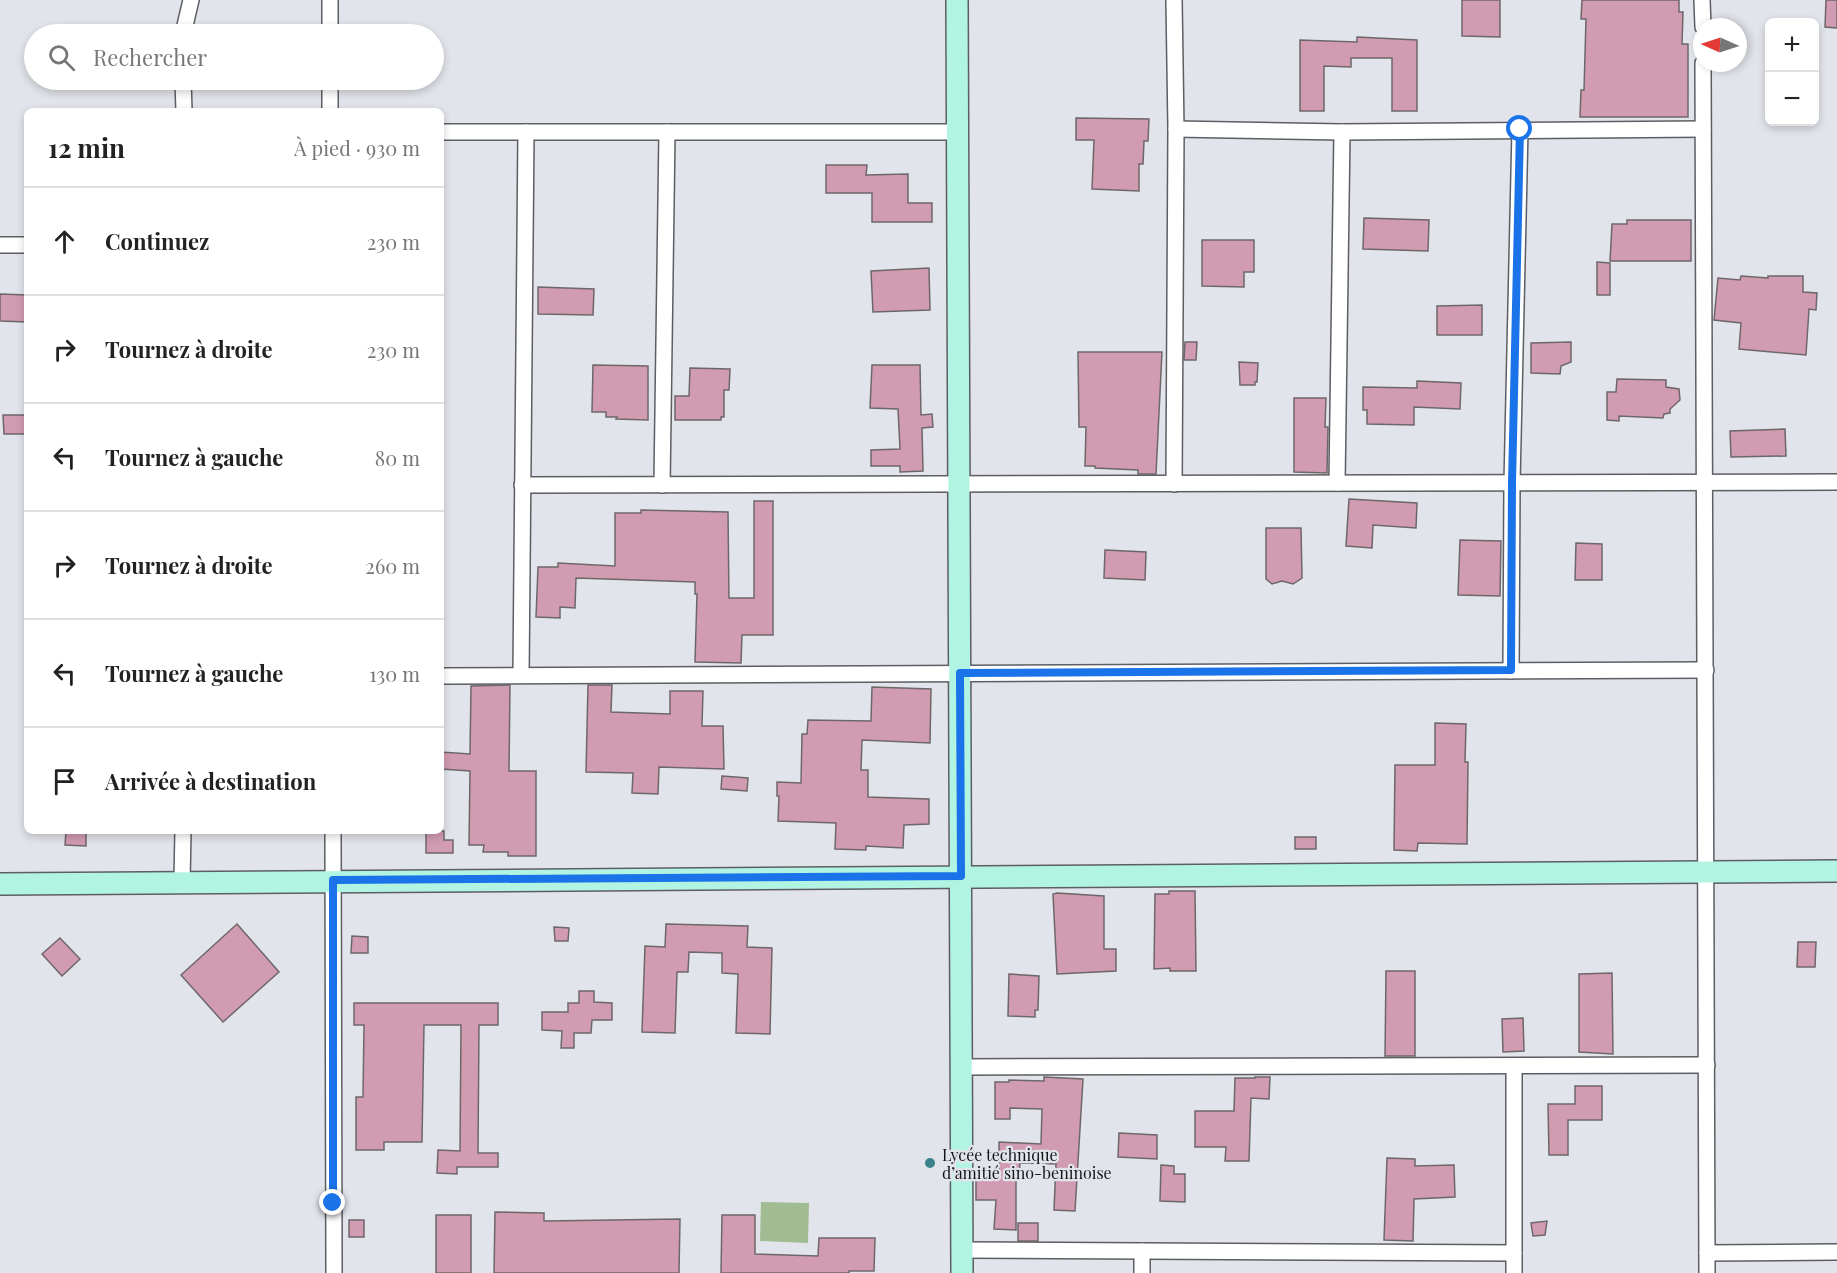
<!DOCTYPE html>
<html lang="fr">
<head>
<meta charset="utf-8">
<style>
	:root { --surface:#fff; --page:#f2f2f2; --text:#222; --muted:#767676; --line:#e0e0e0 }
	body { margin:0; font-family:"Playfair Display",serif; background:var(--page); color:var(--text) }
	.controls { position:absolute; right:18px; top:18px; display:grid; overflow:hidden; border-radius:9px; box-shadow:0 3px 9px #0003 }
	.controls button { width:54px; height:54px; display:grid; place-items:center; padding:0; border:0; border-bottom:2px solid var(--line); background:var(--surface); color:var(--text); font:30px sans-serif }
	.compass { position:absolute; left:1693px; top:18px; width:54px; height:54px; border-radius:50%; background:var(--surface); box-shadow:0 3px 9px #0003; rotate:273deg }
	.stop { position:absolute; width:18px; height:18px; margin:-14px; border:4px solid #1a73e8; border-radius:50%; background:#fff }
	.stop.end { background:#1a73e8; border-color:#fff; box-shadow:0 2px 6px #0008 }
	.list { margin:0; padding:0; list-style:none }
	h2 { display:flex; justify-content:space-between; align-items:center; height:78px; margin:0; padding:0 24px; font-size:26px }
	h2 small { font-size:20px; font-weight:400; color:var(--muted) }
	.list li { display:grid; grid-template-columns:39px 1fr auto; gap:18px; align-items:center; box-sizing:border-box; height:108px; padding:0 24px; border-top:2px solid var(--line) }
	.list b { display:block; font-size:22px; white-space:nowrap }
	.list em { font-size:20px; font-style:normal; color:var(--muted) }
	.icon { flex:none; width:33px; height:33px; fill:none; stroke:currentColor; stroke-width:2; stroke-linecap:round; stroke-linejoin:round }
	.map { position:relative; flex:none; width:1837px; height:1273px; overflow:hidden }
	.search { position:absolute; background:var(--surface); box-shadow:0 3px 9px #0003; left:24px; top:24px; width:420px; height:66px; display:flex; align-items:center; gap:15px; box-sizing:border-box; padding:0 21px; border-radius:33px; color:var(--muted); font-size:22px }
	.panel { position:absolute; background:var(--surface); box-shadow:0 3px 9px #0003; left:24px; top:108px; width:420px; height:726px; border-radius:9px }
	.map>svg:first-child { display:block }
</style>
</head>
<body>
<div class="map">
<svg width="1837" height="1273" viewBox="0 0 1837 1273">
	<rect width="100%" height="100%" fill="#e2e4eb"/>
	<polygon fill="#a1bb92" points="761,1202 809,1203 808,1243 760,1241"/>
	<g fill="#d19bb1" stroke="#6e676a" stroke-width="1.5">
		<polygon points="1462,0 1500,0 1500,37 1462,36"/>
		<polygon points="1582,0 1679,0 1679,12 1683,12 1682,44 1688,44 1688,117 1580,117 1581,90 1584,90 1586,19 1581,19"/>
		<polygon points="1826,0 1837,0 1837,28 1825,27"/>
		<polygon points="1357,37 1417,40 1417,111 1392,111 1392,58 1351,58 1351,67 1324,66 1324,111 1300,111 1300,40 1357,42"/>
		<polygon points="1076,118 1149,119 1148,141 1144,141 1143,164 1139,164 1139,191 1092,189 1094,140 1076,140"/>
		<polygon points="826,165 867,165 866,175 908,174 908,203 932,203 932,222 872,222 872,193 826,193"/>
		<polygon points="1364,218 1429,220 1428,251 1363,249"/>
		<polygon points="1627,220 1691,220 1691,261 1610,261 1612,224 1627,224"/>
		<polygon points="1202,240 1254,240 1254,272 1244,272 1244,287 1202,286"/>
		<polygon points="1597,262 1610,263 1610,295 1597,295"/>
		<polygon points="929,268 930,310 873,312 871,271"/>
		<polygon points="1741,276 1768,278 1768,276 1803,276 1803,292 1817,293 1816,310 1809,309 1806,355 1739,349 1741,323 1714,320 1718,278 1740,280"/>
		<polygon points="538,287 594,289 593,315 538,314"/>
		<polygon points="0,294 27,295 27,322 0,321"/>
		<polygon points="1482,305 1482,335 1437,335 1437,306"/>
		<polygon points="1185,342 1197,342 1196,360 1184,360"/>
		<polygon points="1571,342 1571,362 1561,366 1560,374 1531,373 1531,343"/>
		<polygon points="1078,352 1162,352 1156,474 1138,474 1138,470 1095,468 1095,466 1085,466 1086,427 1079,427"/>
		<polygon points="1239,362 1258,363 1257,382 1255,382 1255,385 1240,385"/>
		<polygon points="593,365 648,366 648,420 616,419 617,417 606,417 606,412 592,412"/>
		<polygon points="872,365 920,365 921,415 932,414 933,427 922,428 923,471 900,472 900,466 871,466 871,450 900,449 898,409 870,408"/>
		<polygon points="690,368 730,369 729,390 724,390 724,417 721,417 721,420 675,420 675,396 689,396"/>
		<polygon points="1617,379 1666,380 1666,387 1679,389 1680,400 1670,409 1670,413 1664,414 1663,418 1619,416 1619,421 1607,420 1607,392 1616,392"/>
		<polygon points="1417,381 1461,383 1460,409 1414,407 1414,425 1367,424 1367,410 1363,410 1363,387 1417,388"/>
		<polygon points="1294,398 1326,398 1325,427 1328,427 1327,473 1294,472"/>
		<polygon points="3,415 27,415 27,434 4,434"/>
		<polygon points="1785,429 1786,456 1731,457 1730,431"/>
		<polygon points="1349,499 1417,503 1416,528 1373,525 1372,548 1346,546"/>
		<polygon points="754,501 773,501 773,635 742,635 741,663 695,662 697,594 695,594 695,582 576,578 575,608 560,607 560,618 536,617 538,567 558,567 558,563 615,566 615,513 641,513 641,510 728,512 729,598 754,598"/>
		<polygon points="1266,528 1301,528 1302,578 1293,584 1282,581 1272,584 1266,579"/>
		<polygon points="1460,540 1501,541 1500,596 1458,595"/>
		<polygon points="1576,543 1602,544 1602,580 1575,580"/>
		<polygon points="1105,550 1146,552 1145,580 1104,578"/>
		<polygon points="510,685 509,771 536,771 536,856 508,856 508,852 483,852 484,845 469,845 470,771 441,769 441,752 470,754 471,686"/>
		<polygon points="588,685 612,685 611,712 670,714 670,691 703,691 702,726 723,726 724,769 659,767 658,794 632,793 633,773 586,772"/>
		<polygon points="872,687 931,689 930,743 862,740 861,770 868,770 868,797 929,799 929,824 904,825 903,848 866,846 866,850 835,849 836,823 778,821 779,796 777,796 777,782 801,783 802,734 807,734 808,720 871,721"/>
		<polygon points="1435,723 1466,724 1465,762 1468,762 1467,844 1418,843 1417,851 1394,850 1395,765 1435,765"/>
		<polygon points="722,776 748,778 747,791 721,789"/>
		<polygon points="66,831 86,831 86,846 65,845"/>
		<polygon points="426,831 444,831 444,840 453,840 453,853 426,853"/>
		<rect x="1295" y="837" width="21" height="12"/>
		<polygon points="1169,891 1195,891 1196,971 1170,971 1170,968 1154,969 1155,894 1169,894"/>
		<polygon points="1057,893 1104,896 1104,949 1116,949 1116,971 1057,974 1053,894"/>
		<polygon points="237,924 279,972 223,1022 181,975"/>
		<polygon points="666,924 748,926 747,947 772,948 770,1034 736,1033 738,974 722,973 722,953 689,952 688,972 677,972 675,1033 642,1032 645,946 665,947"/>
		<polygon points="554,927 569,928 568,941 555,941"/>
		<polygon points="352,936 368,937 368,953 351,953"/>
		<polygon points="60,938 80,959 62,976 42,954"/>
		<polygon points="1798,942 1816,942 1815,967 1797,967"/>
		<polygon points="1386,971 1415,971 1415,1056 1385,1056"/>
		<polygon points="1612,973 1613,1054 1579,1052 1579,974"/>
		<polygon points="1009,974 1039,976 1038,1010 1035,1010 1035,1017 1008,1016"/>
		<polygon points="579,991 594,991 594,1002 612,1003 612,1020 592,1020 591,1033 574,1033 574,1048 561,1048 562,1031 542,1030 542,1012 568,1012 568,1003 579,1003"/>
		<polygon points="354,1003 498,1003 498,1025 479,1025 478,1153 498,1153 498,1167 457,1167 457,1174 437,1173 438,1150 460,1151 461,1025 424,1025 422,1142 384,1142 384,1150 356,1150 356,1097 363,1097 364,1025 354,1025"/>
		<polygon points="1523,1018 1524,1051 1503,1052 1502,1019"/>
		<polygon points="1044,1077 1083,1079 1075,1211 1054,1210 1056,1164 1020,1163 1019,1178 1016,1178 1016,1230 994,1229 996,1200 976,1200 976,1178 999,1178 999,1142 1041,1144 1042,1109 1010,1108 1010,1119 995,1119 995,1082 1009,1082 1009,1080 1044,1081"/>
		<polygon points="1255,1077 1270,1077 1269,1099 1251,1098 1249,1161 1225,1161 1226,1147 1195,1147 1195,1111 1234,1111 1235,1078 1255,1078"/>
		<polygon points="1575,1086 1602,1086 1602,1120 1568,1120 1568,1155 1549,1155 1548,1104 1575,1104"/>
		<polygon points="1119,1133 1157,1135 1157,1159 1118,1157"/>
		<polygon points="1387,1158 1415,1159 1415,1166 1454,1165 1455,1197 1414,1199 1413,1241 1384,1240"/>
		<polygon points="1161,1165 1174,1166 1174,1174 1185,1174 1185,1202 1160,1201"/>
		<polygon points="495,1212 544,1213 544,1221 680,1219 679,1273 494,1273"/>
		<rect x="436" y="1215" width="35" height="58"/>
		<polygon points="722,1215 755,1215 755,1254 818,1256 819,1238 875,1238 874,1271 849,1271 849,1273 721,1273"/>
		<rect x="349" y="1220" width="15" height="17"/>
		<polygon points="1547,1221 1545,1235 1533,1236 1531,1223"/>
		<rect x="1018" y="1223" width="20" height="18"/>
	</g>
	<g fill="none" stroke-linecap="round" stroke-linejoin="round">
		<defs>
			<g id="street">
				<polyline points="330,0 330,34"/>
				<polyline points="1174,0 1176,129 1174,484"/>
				<polyline points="1702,0 1703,27"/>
				<polyline points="183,34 191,0"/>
				<polyline points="1703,63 1707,1273"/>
				<polyline points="183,80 184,111"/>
				<polyline points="330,80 330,111"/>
				<polyline points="1176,129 1342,132 1703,129"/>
				<polyline points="441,132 957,132"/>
				<polyline points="0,245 27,245"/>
				<polyline points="1337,483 1342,132"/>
				<polyline points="522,485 1837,482"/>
				<polyline points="662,485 667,132"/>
				<polyline points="1511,671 1512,483 1520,129"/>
				<polyline points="521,675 526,132"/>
				<polyline points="441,676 1706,670"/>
				<polyline points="333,831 334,1273"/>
				<polyline points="182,881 183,831"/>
				<polyline points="962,1067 1707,1065"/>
				<polyline points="962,1250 1514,1253"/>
				<polyline points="1707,1253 1837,1252"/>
				<polyline points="1142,1273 1142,1251"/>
				<polyline points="1514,1273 1514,1066"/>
			</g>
			<g id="secondary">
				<polyline points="957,0 962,1273"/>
				<polyline points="0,884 1837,871"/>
			</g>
		</defs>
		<use href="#street" stroke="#5d5e64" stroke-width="18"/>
		<use href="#secondary" stroke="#5d5e64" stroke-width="24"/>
		<use href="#street" stroke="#fff" stroke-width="15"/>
		<use href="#secondary" stroke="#b2f4e2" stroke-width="21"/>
	</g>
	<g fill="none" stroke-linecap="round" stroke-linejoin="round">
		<polyline stroke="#1a73e8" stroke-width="8" points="333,1203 333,880 961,876 960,673 1511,670 1512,483 1520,129"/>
	</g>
	<circle fill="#3b828b" stroke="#e2e4eb" stroke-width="2" cx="930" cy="1163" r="6"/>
	<g text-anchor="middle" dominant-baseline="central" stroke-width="4.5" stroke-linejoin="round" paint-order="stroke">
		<g font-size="16" fill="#141517" stroke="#e2e4eb" text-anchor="start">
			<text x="942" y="1154">Lycée technique<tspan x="942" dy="18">d’amitié sino-beninoise</tspan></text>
		</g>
	</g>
</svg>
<div class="controls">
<button>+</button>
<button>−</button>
</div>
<svg class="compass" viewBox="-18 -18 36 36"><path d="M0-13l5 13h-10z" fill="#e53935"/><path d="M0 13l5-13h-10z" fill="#767676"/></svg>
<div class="stop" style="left:1520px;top:129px"></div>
<div class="stop end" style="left:333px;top:1203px"></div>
<div class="search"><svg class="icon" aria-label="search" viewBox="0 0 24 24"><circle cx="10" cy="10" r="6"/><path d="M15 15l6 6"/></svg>Rechercher</div>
<section class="panel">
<h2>12 min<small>À pied · 930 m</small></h2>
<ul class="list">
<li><svg class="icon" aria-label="ahead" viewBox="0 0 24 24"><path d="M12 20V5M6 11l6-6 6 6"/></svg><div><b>Continuez</b></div><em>230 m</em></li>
<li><svg class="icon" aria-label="right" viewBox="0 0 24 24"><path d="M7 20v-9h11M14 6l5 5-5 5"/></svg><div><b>Tournez à droite</b></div><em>230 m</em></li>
<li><svg class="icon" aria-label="left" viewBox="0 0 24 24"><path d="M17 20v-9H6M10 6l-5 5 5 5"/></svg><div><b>Tournez à gauche</b></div><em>80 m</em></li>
<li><svg class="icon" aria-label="right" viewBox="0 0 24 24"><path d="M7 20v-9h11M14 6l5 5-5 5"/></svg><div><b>Tournez à droite</b></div><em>260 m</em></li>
<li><svg class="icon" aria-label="left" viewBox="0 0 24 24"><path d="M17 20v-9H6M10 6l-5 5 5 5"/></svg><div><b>Tournez à gauche</b></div><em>130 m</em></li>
<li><svg class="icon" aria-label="arrive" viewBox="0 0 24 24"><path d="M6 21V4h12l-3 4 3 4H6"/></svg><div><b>Arrivée à destination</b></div></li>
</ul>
</section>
</div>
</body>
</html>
